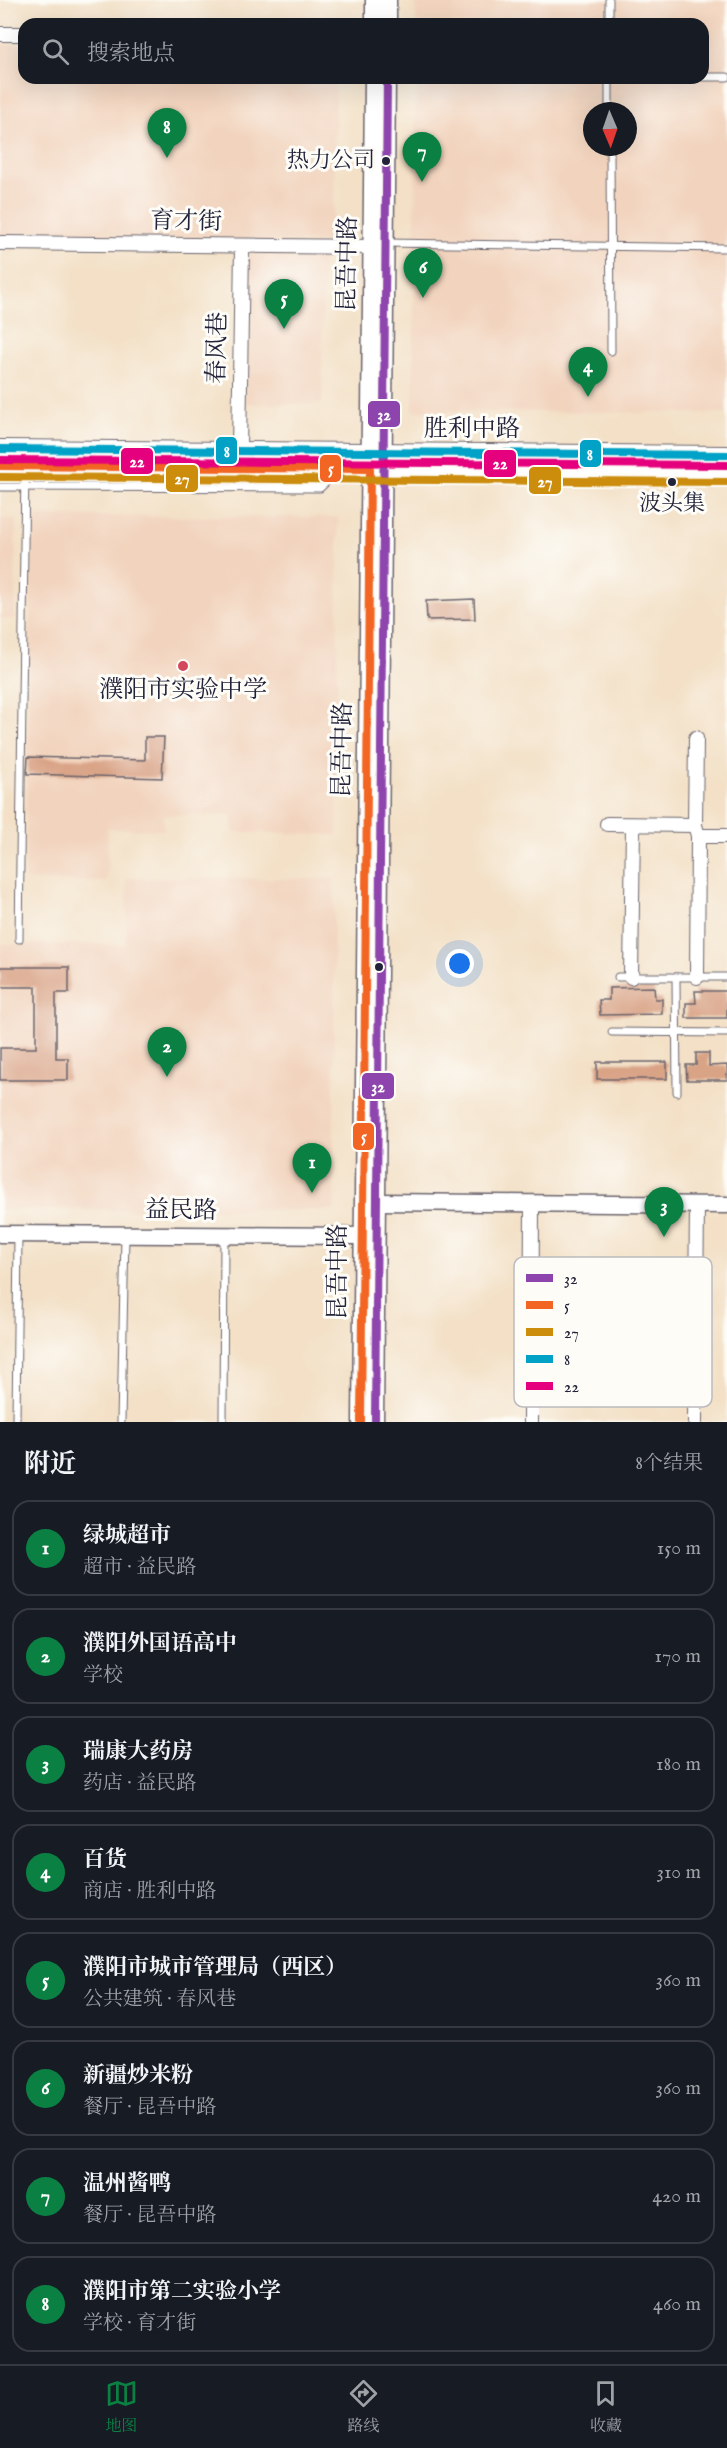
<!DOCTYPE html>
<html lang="zh">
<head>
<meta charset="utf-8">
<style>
	:root { --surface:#171b24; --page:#242831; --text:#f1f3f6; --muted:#9ea1a6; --line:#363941; --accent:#0b8043 }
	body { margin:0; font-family:"IM FELL English","Noto Serif SC",serif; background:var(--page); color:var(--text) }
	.compass { position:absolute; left:583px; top:102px; width:54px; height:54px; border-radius:50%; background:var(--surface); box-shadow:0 6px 24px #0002; rotate:178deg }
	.you { position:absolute; left:460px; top:964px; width:21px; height:21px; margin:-15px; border:4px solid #fff; border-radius:50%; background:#1a73e8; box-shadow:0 0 0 9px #1a73e833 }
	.badge { display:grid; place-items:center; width:39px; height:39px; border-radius:50%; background:var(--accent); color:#fff; font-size:20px; font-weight:700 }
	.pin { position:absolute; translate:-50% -50px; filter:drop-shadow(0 2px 3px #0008) }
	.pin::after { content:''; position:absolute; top:32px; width:21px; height:18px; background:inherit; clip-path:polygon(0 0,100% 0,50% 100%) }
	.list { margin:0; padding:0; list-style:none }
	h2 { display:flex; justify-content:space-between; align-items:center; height:78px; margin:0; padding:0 24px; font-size:26px }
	h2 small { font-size:20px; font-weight:400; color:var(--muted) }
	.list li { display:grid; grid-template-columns:39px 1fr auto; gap:18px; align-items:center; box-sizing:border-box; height:96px; margin:0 12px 12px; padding:0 12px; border:2px solid var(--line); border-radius:18px }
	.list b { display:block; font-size:22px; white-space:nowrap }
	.list p { margin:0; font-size:20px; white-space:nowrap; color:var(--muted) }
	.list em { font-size:20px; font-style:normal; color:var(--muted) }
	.icon { flex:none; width:33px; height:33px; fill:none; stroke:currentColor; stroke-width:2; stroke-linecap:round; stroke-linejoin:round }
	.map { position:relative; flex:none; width:727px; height:1422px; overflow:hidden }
	.search { position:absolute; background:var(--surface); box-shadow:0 6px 24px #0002; left:18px; right:18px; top:18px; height:66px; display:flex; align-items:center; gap:15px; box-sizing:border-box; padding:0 21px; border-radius:18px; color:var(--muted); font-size:22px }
	.sheet { height:942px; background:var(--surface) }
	nav { display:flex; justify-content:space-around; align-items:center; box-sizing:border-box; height:84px; border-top:2px solid var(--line); background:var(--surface); font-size:16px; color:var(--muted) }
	nav a { display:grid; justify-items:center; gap:3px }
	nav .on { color:var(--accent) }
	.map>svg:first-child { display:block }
</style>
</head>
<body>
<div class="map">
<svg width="727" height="1422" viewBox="0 0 727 1422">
	<rect width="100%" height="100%" fill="#fdfcf7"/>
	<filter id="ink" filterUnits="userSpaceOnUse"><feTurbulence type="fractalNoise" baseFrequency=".0167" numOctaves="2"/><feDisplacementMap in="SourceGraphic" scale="12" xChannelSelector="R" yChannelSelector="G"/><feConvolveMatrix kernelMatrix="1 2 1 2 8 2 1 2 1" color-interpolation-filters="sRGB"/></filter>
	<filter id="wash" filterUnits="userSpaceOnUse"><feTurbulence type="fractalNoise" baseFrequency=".008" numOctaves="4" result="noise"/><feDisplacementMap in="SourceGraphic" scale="24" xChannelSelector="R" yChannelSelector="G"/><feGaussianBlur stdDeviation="1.35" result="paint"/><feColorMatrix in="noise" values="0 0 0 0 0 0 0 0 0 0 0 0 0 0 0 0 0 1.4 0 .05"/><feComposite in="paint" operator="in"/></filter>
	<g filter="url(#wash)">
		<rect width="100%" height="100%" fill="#f3e0c6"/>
		<g fill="#f2d4be" fill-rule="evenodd">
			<path d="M416,0H727V413L413,411L416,78H703V24H416ZM592,111H628V147H592Z"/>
			<polygon points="0,44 24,45 24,78 336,78 333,243 0,238"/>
			<polygon points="247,253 323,253 322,404 245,404"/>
			<polygon points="31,516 338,517 337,835 233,832 232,815 164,815 164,830 108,829 107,882 25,880"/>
			<polygon points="0,519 16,519 15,619 0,619"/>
			<polygon points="127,878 334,879 334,1210 0,1210 0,944 126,944"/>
		</g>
		<g id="blocks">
			<g fill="#d9a386">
				<polygon points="474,599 475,619 427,620 426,601"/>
				<polygon points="145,737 164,737 162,778 27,774 28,757 145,760"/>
				<polygon points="0,967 69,967 69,993 56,993 56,1058 68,1058 68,1080 0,1080 0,1048 36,1048 36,987 0,987"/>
				<polygon points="654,987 655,999 662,999 662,1014 600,1015 599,1000 609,1000 609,988"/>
				<polygon points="695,991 727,991 727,1018 686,1018 686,1003 696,1003"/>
				<polygon points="696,1053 709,1053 709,1066 727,1065 727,1080 687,1080 686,1065 696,1065"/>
				<rect x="597" y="1062" width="70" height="17"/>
			</g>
		</g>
	</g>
	<g filter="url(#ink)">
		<use href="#blocks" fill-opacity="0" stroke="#6b646c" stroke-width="1.5"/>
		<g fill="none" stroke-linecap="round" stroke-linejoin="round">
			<defs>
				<g id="service">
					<polyline points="609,0 609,24"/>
					<polyline points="703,77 727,77"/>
					<polyline points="609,78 609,111"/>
					<polyline points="610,147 611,351"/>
					<polyline points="386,243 727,248"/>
					<polyline points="0,487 320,488 336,473"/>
					<polyline points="19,939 25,468"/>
					<polyline points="618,977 727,977"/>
					<polyline points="676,977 677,1092"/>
					<polyline points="612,1032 727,1033"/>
					<polyline points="16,1422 18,1236"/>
					<polyline points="121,1422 125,1236"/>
					<polyline points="223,1422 224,1236"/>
				</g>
				<g id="minor">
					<polyline points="0,34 24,34"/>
					<polyline points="0,243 372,247"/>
					<polyline points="239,451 242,246"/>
					<polyline points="696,738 695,825 698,836 697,977"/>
					<polyline points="607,824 695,825"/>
					<polyline points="698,836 727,836"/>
					<polyline points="631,977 633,825"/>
					<polyline points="531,1422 532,1203"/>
					<polyline points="695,1422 697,1204"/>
				</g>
				<g id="tertiary">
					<polyline points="374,24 374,0"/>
					<polyline points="388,24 388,0"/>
					<polyline points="377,1202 727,1205"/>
					<polyline points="0,1234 362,1236"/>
					<polyline points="361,1422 373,78"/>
					<polyline points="375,1422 387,78"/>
				</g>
				<g id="secondary">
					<polyline points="0,449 727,455"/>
					<polyline points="0,466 727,472"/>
				</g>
			</defs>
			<use href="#service" stroke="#6b646c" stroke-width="9"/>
			<use href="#minor" stroke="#6b646c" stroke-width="16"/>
			<use href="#tertiary" stroke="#6b646c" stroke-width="19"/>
			<use href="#secondary" stroke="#6b646c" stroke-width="20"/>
			<use href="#service" stroke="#fff" stroke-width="7"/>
			<use href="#minor" stroke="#fff" stroke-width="14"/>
			<use href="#tertiary" stroke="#fff" stroke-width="16"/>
			<use href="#secondary" stroke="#fff" stroke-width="18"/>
			<defs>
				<polyline id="bus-1" points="375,1422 387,78"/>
				<polyline id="bus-2" points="0,466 370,469 361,1422"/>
				<polyline id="bus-3" points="0,477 727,482"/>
				<polyline id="bus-4" points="0,449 727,455"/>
				<polyline id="bus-5" points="0,460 727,465"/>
			</defs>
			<use href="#bus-1" stroke="#fdfcf7" stroke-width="12"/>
			<use href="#bus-2" stroke="#fdfcf7" stroke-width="12"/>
			<use href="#bus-3" stroke="#fdfcf7" stroke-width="12"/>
			<use href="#bus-4" stroke="#fdfcf7" stroke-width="12"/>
			<use href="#bus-5" stroke="#fdfcf7" stroke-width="12"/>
			<use href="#bus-1" stroke="#8e44ad" stroke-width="8"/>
			<use href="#bus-2" stroke="#f26522" stroke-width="8"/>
			<use href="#bus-3" stroke="#cc8c0c" stroke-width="8"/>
			<use href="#bus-4" stroke="#02a2c7" stroke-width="8"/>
			<use href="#bus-5" stroke="#e5007d" stroke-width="8"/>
		</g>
	</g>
	<g fill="#22223b" stroke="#fdfcf7" stroke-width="2">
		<circle cx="386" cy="161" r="5"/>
		<circle cx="672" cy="482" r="5"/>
		<circle cx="379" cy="967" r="5"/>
	</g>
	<circle fill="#d1495b" stroke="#fdfcf7" stroke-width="2" cx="183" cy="666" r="6"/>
	<g text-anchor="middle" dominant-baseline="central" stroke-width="6" stroke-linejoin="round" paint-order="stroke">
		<g font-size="22" fill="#22223b" stroke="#fdfcf7" text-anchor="end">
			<text x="375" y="161">热力公司</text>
			<text x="672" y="504" text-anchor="middle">波头集</text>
		</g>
		<g font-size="24" fill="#22223b" stroke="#fdfcf7">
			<text transform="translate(186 222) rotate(1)">育才街</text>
			<text transform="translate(348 264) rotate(-89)">昆吾中路</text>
			<text transform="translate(218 348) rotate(-89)">春风巷</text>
			<text x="472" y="429">胜利中路</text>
			<text transform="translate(343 750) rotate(-89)">昆吾中路</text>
			<text transform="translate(181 1211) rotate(1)">益民路</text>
			<text transform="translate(338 1272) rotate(-90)">昆吾中路</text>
		</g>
		<g font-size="24" fill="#22223b" stroke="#fdfcf7">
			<text x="183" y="690">濮阳市实验中学</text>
		</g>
	</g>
	<rect x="514" y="1257" width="198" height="150" rx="9" fill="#fdfcf7" stroke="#bbbbbf" stroke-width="1.5"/>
	<rect x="526" y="1274" width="27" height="8" fill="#8e44ad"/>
	<rect x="526" y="1301" width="27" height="8" fill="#f26522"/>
	<rect x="526" y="1328" width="27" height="8" fill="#cc8c0c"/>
	<rect x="526" y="1355" width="27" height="8" fill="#02a2c7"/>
	<rect x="526" y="1382" width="27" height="8" fill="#e5007d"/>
	<g font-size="16" fill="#22223b">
		<text x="564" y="1284">32</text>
		<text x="564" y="1311">5</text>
		<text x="564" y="1338">27</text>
		<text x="564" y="1365">8</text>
		<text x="564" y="1392">22</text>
	</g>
	<g stroke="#fdfcf7" stroke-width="2">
		<rect x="367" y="400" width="34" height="28" rx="6" fill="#8e44ad"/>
		<rect x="215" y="436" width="23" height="29" rx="6" fill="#02a2c7"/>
		<rect x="579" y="439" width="23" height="29" rx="6" fill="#02a2c7"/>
		<rect x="120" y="447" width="34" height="28" rx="6" fill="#e5007d"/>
		<rect x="483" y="449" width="34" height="29" rx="6" fill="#e5007d"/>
		<rect x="319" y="454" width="23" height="29" rx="6" fill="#f26522"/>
		<rect x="165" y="464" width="34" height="29" rx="6" fill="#cc8c0c"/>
		<rect x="528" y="466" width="34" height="29" rx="6" fill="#cc8c0c"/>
		<rect x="361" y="1072" width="34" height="28" rx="6" fill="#8e44ad"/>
		<rect x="352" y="1122" width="23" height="29" rx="6" fill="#f26522"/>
	</g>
	<g font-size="16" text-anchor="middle" font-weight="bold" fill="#fff">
		<text x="384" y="420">32</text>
		<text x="227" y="457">8</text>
		<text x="590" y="460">8</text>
		<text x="137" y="467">22</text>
		<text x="500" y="469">22</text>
		<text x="331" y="474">5</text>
		<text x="182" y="484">27</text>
		<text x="545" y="487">27</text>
		<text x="378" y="1092">32</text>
		<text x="364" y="1142">5</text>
	</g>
</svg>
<svg class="compass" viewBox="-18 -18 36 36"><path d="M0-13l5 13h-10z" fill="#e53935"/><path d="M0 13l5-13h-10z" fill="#9ea1a6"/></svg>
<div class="you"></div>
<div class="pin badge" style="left:312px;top:1193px">1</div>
<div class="pin badge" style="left:167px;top:1077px">2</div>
<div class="pin badge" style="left:664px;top:1237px">3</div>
<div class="pin badge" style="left:588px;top:397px">4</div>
<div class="pin badge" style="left:284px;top:329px">5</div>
<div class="pin badge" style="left:423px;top:298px">6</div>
<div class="pin badge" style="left:422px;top:182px">7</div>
<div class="pin badge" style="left:167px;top:158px">8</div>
<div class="search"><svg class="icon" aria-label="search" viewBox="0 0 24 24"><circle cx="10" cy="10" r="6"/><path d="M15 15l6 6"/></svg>搜索地点</div>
</div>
<section class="sheet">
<h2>附近<small>8个结果</small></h2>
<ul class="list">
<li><span class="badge">1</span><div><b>绿城超市</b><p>超市 · 益民路</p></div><em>150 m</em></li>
<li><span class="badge">2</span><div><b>濮阳外国语高中</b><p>学校</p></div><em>170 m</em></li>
<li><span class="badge">3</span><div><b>瑞康大药房</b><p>药店 · 益民路</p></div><em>180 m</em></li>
<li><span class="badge">4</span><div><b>百货</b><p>商店 · 胜利中路</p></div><em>310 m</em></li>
<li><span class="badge">5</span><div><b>濮阳市城市管理局（西区）</b><p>公共建筑 · 春风巷</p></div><em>360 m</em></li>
<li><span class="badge">6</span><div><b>新疆炒米粉</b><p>餐厅 · 昆吾中路</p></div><em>360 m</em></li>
<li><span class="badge">7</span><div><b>温州酱鸭</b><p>餐厅 · 昆吾中路</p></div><em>420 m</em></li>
<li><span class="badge">8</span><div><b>濮阳市第二实验小学</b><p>学校 · 育才街</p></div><em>460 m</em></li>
</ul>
</section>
<nav>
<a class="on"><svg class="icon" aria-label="map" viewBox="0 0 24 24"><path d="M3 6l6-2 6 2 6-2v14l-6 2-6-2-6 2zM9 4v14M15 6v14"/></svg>地图</a>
<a><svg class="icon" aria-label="directions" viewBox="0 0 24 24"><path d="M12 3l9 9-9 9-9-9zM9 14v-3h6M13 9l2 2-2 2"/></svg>路线</a>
<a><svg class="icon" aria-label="saved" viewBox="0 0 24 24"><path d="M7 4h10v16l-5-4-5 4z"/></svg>收藏</a>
</nav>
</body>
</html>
